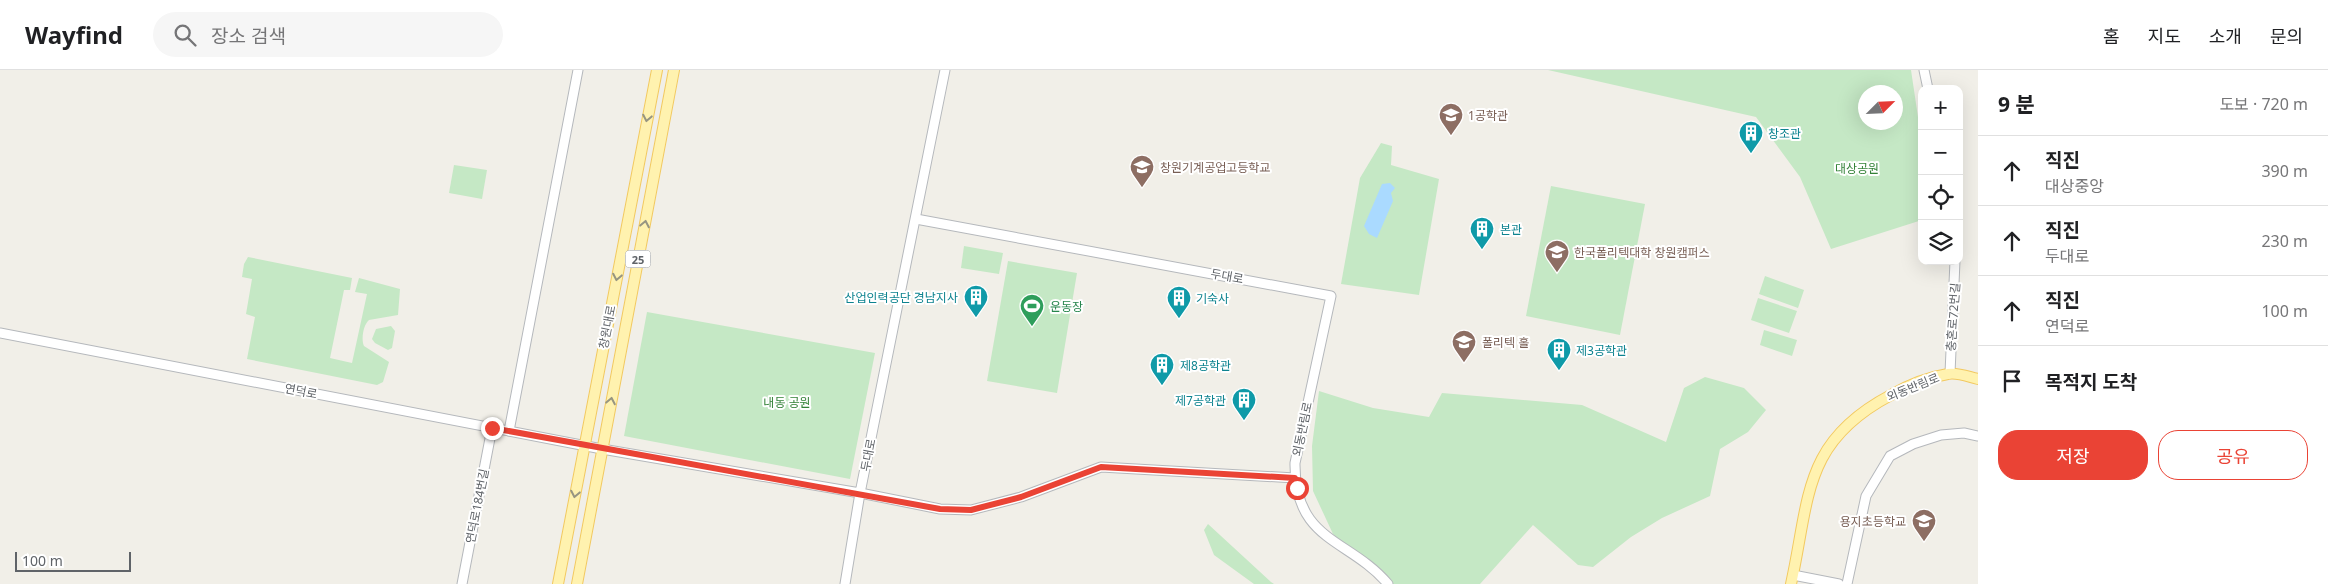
<!DOCTYPE html>
<html lang="ko">
<head>
<meta charset="utf-8">
<style>
	:root { --surface:#fff; --page:#f6f6f6; --text:#202124; --muted:#757577; --line:#e0e0e0; --accent:#ea4335 }
	body { margin:0; font-family:"Noto Sans","Noto Sans KR",sans-serif; background:var(--page); color:var(--text) }
	.controls { position:absolute; right:15px; top:15px; display:grid; overflow:hidden; border-radius:10px; box-shadow:0 5px 20px #0002 }
	.controls button { width:45px; height:45px; display:grid; place-items:center; padding:0; border:0; border-bottom:1px solid var(--line); background:var(--surface); color:var(--text); font:25px sans-serif }
	.compass { position:absolute; left:1858px; top:15px; width:45px; height:45px; border-radius:50%; background:var(--surface); box-shadow:0 5px 20px #0002; rotate:66deg }
	.scale { position:absolute; left:15px; bottom:12px; width:116px; box-sizing:border-box; padding-left:5px; border:2px solid #5f6368; border-top:0; font-size:14px; line-height:18px; white-space:nowrap; color:#5f6368; -webkit-text-stroke:4px #fff; paint-order:stroke }
	.stop { position:absolute; width:15px; height:15px; margin:-11px; border:4px solid #ea4335; border-radius:50%; background:#fff }
	.stop.end { background:#ea4335; border-color:#fff; box-shadow:0 1px 5px #0008 }
	.list { margin:0; padding:0; list-style:none }
	h2 { display:flex; justify-content:space-between; align-items:center; height:65px; margin:0; padding:0 20px; font-size:21px }
	h2 small { font-size:16px; font-weight:400; color:var(--muted) }
	.list li { display:grid; grid-template-columns:32px 1fr auto; gap:15px; align-items:center; box-sizing:border-box; height:70px; padding:0 20px; border-top:1px solid var(--line) }
	.list b { display:block; font-size:19px; white-space:nowrap }
	.list p { margin:0; font-size:16px; white-space:nowrap; color:var(--muted) }
	.list em { font-size:16px; font-style:normal; color:var(--muted) }
	.actions { display:flex; gap:10px; padding:15px 20px }
	.actions a { flex:1; padding:11px 0; border:1px solid var(--accent); border-radius:20px; text-align:center; font-size:18px; color:var(--accent) }
	.actions .main { background:var(--accent); color:#fff }
	.icon { flex:none; width:28px; height:28px; fill:none; stroke:currentColor; stroke-width:2; stroke-linecap:round; stroke-linejoin:round }
	.map { position:relative; flex:none; width:1978px; height:514px; overflow:hidden }
	header { display:flex; align-items:center; gap:30px; box-sizing:border-box; height:70px; padding:0 25px; background:var(--surface); border-bottom:1px solid var(--line) }
	header strong { font-size:24px }
	nav { display:flex; gap:28px; margin-inline-start:auto; font-size:18px }
	.search { width:350px; height:45px; background:var(--page); display:flex; align-items:center; gap:12px; box-sizing:border-box; padding:0 18px; border-radius:28px; color:var(--muted); font-size:19px }
	main { display:flex }
	aside { flex:1; background:var(--surface) }
	.map>svg:first-child { display:block }
</style>
</head>
<body>
<header>
<strong>Wayfind</strong>
<div class="search"><svg class="icon" aria-label="search" viewBox="0 0 24 24"><circle cx="10" cy="10" r="6"/><path d="M15 15l6 6"/></svg>장소 검색</div>
<nav><a>홈</a><a>지도</a><a>소개</a><a>문의</a></nav>
</header>
<main>
<div class="map">
<svg width="1978" height="514" viewBox="0 0 1978 514">
	<rect width="100%" height="100%" fill="#f1efe8"/>
	<g fill="#c5e8c5" fill-rule="evenodd">
		<path d="M1548,0H1911L1922,74V150L1831,179L1800,107L1756,47ZM1866,22H1896V52H1866Z"/>
		<polygon points="1381,73 1392,76 1391,95 1439,109 1419,225 1341,214 1360,108"/>
		<polygon points="454,95 487,100 482,129 449,123"/>
		<polygon points="1551,116 1645,134 1620,265 1526,246"/>
		<polygon points="964,176 1003,183 999,204 961,198"/>
		<path d="M248,187L352,208L350,220H344L330,288L352,293L367,224L355,222L359,208L400,219L398,245L369,250C363,255 361,270 364,276L389,292L383,312L377,315L247,289L255,247L246,244L252,209L242,207L244,194Z"/>
		<polygon points="1008,191 1077,203 1057,323 987,311"/>
		<polygon points="1765,206 1804,220 1798,238 1759,224"/>
		<polygon points="1758,228 1797,241 1789,263 1751,250"/>
		<polygon points="647,242 875,283 850,409 624,366"/>
		<polygon points="391,256 395,261 392,278 388,280 375,273 372,269 376,259"/>
		<polygon points="1764,260 1797,270 1792,286 1760,275"/>
		<polygon points="1705,307 1744,318 1766,340 1748,362 1720,379 1710,426 1662,448 1631,467 1593,497 1578,495 1533,455 1480,514 1387,514 1333,464 1313,421 1312,376 1319,321 1373,338 1429,347 1442,323 1582,335 1666,372 1684,318"/>
		<polygon points="1208,454 1271,512 1274,514 1254,514 1214,485 1204,460"/>
	</g>
	<polygon fill="#aadaff" points="1390,113 1395,118 1391,123 1393,131 1377,168 1369,164 1364,156 1382,114"/>
	<g fill="none" stroke-linecap="round" stroke-linejoin="round">
		<defs>
			<g id="minor">
				<polyline points="1924,0 1928,19"/>
				<path d="M916,149L1331,226L1295,393C1294,472 1349,468 1388,514"/>
				<polyline points="0,263 602,379 860,423 945,0"/>
				<polyline points="1950,303 1955,191"/>
				<polyline points="509,361 578,0"/>
				<polyline points="1793,505 1839,514"/>
				<polyline points="462,514 492,358"/>
				<polyline points="845,514 860,423 940,439 971,440 1021,427 1101,397 1295,408"/>
				<polyline points="1847,514 1866,426 1890,386 1913,374 1941,365 1964,363 1978,366"/>
			</g>
			<g id="major">
				<polyline points="558,514 657,0"/>
				<polyline points="577,514 674,0"/>
				<path d="M1791,514C1810,428 1802,372 1891,325C1907,316 1929,307 1948,304C1957,302 1969,307 1978,309"/>
			</g>
		</defs>
		<use href="#minor" stroke="#b5b8bc" stroke-width="11"/>
		<use href="#major" stroke="#f2c960" stroke-width="12"/>
		<use href="#minor" stroke="#fff" stroke-width="9"/>
		<use href="#major" stroke="#fff2af" stroke-width="10"/>
	</g>
	<defs><path id="oneway-chevron" d="M-2-3.5L2.5 0L-2 3.5" fill="none" stroke-width="1.6" stroke-linecap="round" stroke-linejoin="round" transform="scale(1.25)"/></defs>
	<g stroke="#979581">
		<use href="#oneway-chevron" transform="translate(647 48) rotate(101)"/>
		<use href="#oneway-chevron" transform="translate(645 154) rotate(-79)"/>
		<use href="#oneway-chevron" transform="translate(617 207) rotate(101)"/>
		<use href="#oneway-chevron" transform="translate(611 331) rotate(-79)"/>
		<use href="#oneway-chevron" transform="translate(575 424) rotate(101)"/>
	</g>
	<g fill="none" stroke-linecap="round" stroke-linejoin="round">
		<polyline stroke="#ea4335" stroke-width="6" points="492,358 940,439 971,440 1021,427 1101,397 1295,408 1297,418"/>
	</g>
	<defs>
		<symbol id="university-pin" viewBox="-11 -11 22 30"><path d="M0 17L-7.5 6A9.5 9.5 0 1 1 7.5 6Z" fill="#8d6e63" stroke="#fff"/><path d="M0-5L7-2L0 1L-7-2ZM-4 1L0 2.5L4 1V4Q0 6-4 4Z" fill="#fff"/></symbol>
		<symbol id="building-pin" viewBox="-11 -11 22 30"><path d="M0 17L-7.5 6A9.5 9.5 0 1 1 7.5 6Z" fill="#0f9aa8" stroke="#fff"/><path d="M-4-6H4V6H1V3H-1V6H-4ZM-2.5-4.3h1.7v1.8h-1.7ZM.8-4.3h1.7v1.8H.8ZM-2.5-1h1.7V.8h-1.7ZM.8-1h1.7V.8H.8Z" fill="#fff"/></symbol>
		<symbol id="school-pin" viewBox="-11 -11 22 30"><path d="M0 17L-7.5 6A9.5 9.5 0 1 1 7.5 6Z" fill="#8d6e63" stroke="#fff"/><path d="M0-5L7-2L0 1L-7-2ZM-4 1L0 2.5L4 1V4Q0 6-4 4Z" fill="#fff"/></symbol>
		<symbol id="stadium-pin" viewBox="-11 -11 22 30"><path d="M0 17L-7.5 6A9.5 9.5 0 1 1 7.5 6Z" fill="#2e9e5b" stroke="#fff"/><path d="M0-5a6.5 5 0 1 0 0 10a6.5 5 0 1 0 0-10ZM-3.5-1.8h7v3.6h-7Z" fill="#fff"/></symbol>
	</defs>
	<g fill-rule="evenodd">
		<use href="#university-pin" x="1437" y="31" width="28" height="38"/>
		<use href="#building-pin" x="1737" y="49" width="28" height="38"/>
		<use href="#school-pin" x="1128" y="83" width="28" height="38"/>
		<use href="#building-pin" x="1468" y="145" width="28" height="38"/>
		<use href="#university-pin" x="1543" y="168" width="28" height="38"/>
		<use href="#building-pin" x="962" y="213" width="28" height="38"/>
		<use href="#building-pin" x="1165" y="214" width="28" height="38"/>
		<use href="#stadium-pin" x="1018" y="222" width="28" height="38"/>
		<use href="#university-pin" x="1450" y="258" width="28" height="38"/>
		<use href="#building-pin" x="1545" y="266" width="28" height="38"/>
		<use href="#building-pin" x="1148" y="281" width="28" height="38"/>
		<use href="#building-pin" x="1230" y="316" width="28" height="38"/>
		<use href="#school-pin" x="1910" y="437" width="28" height="38"/>
	</g>
	<g text-anchor="middle" dominant-baseline="central" stroke-width="4" stroke-linejoin="round" paint-order="stroke">
		<rect fill="#fff" stroke="#8f9295" stroke-width="1" x="625.5" y="180.5" width="25" height="17" rx="4"/>
		<g font-size="11" font-weight="bold" fill="#5f6368">
			<text x="638" y="189">25</text>
		</g>
		<g font-size="12" fill="#785e54" stroke="#fff" text-anchor="start">
			<text x="1468" y="45">1공학관</text>
			<text x="1160" y="97">창원기계공업고등학교</text>
			<text x="1574" y="182">한국폴리텍대학 창원캠퍼스</text>
			<text x="1482" y="272">폴리텍 홀</text>
			<text x="1906" y="451" text-anchor="end">용지초등학교</text>
		</g>
		<g font-size="12" fill="#0d838f" stroke="#fff" text-anchor="start">
			<text x="1768" y="63">창조관</text>
			<text x="1500" y="159">본관</text>
			<text x="958" y="227" text-anchor="end">산업인력공단 경남지사</text>
			<text x="1196" y="228">기숙사</text>
			<text x="1576" y="280">제3공학관</text>
			<text x="1180" y="295">제8공학관</text>
			<text x="1226" y="330" text-anchor="end">제7공학관</text>
		</g>
		<g font-size="12" fill="#348238" stroke="#fff">
			<text x="1857" y="98">대상공원</text>
			<text x="787" y="332">내동 공원</text>
		</g>
		<g font-size="12" fill="#5f6368" stroke="#fff">
			<text transform="translate(1227 206) rotate(10)">두대로</text>
			<text transform="translate(1953 247) rotate(-86)">충혼로72번길</text>
			<text transform="translate(607 257) rotate(-79)">창원대로</text>
			<text transform="translate(1913 317) rotate(-22)">외동반림로</text>
			<text transform="translate(301 321) rotate(11)">연덕로</text>
			<text transform="translate(1302 359) rotate(-78)">외동반림로</text>
			<text transform="translate(868 385) rotate(-79)">두대로</text>
			<text transform="translate(477 436) rotate(-79)">연덕로184번길</text>
		</g>
		<g font-size="12" fill="#27864d" stroke="#fff" text-anchor="start">
			<text x="1050" y="236">운동장</text>
		</g>
	</g>
</svg>
<div class="controls">
<button>+</button>
<button>−</button>
<button><svg class="icon" aria-label="locate" viewBox="0 0 24 24"><circle cx="12" cy="12" r="6"/><path d="M12 2v4M12 18v4M2 12h4M18 12h4"/></svg></button>
<button><svg class="icon" aria-label="layers" viewBox="0 0 24 24"><path d="M12 4l9 5-9 5-9-5zM3 14l9 5 9-5"/></svg></button>
</div>
<svg class="compass" viewBox="-18 -18 36 36"><path d="M0-13l5 13h-10z" fill="#e53935"/><path d="M0 13l5-13h-10z" fill="#757577"/></svg>
<div class="scale">100 m</div>
<div class="stop" style="left:1297px;top:418px"></div>
<div class="stop end" style="left:492px;top:358px"></div>
</div>
<aside>
<h2>9 분<small>도보 · 720 m</small></h2>
<ul class="list">
<li><svg class="icon" aria-label="ahead" viewBox="0 0 24 24"><path d="M12 20V5M6 11l6-6 6 6"/></svg><div><b>직진</b><p>대상중앙</p></div><em>390 m</em></li>
<li><svg class="icon" aria-label="ahead" viewBox="0 0 24 24"><path d="M12 20V5M6 11l6-6 6 6"/></svg><div><b>직진</b><p>두대로</p></div><em>230 m</em></li>
<li><svg class="icon" aria-label="ahead" viewBox="0 0 24 24"><path d="M12 20V5M6 11l6-6 6 6"/></svg><div><b>직진</b><p>연덕로</p></div><em>100 m</em></li>
<li><svg class="icon" aria-label="arrive" viewBox="0 0 24 24"><path d="M6 21V4h12l-3 4 3 4H6"/></svg><div><b>목적지 도착</b></div></li>
</ul>
<div class="actions"><a class="main">저장</a><a>공유</a></div>
</aside>
</main>
</body>
</html>
